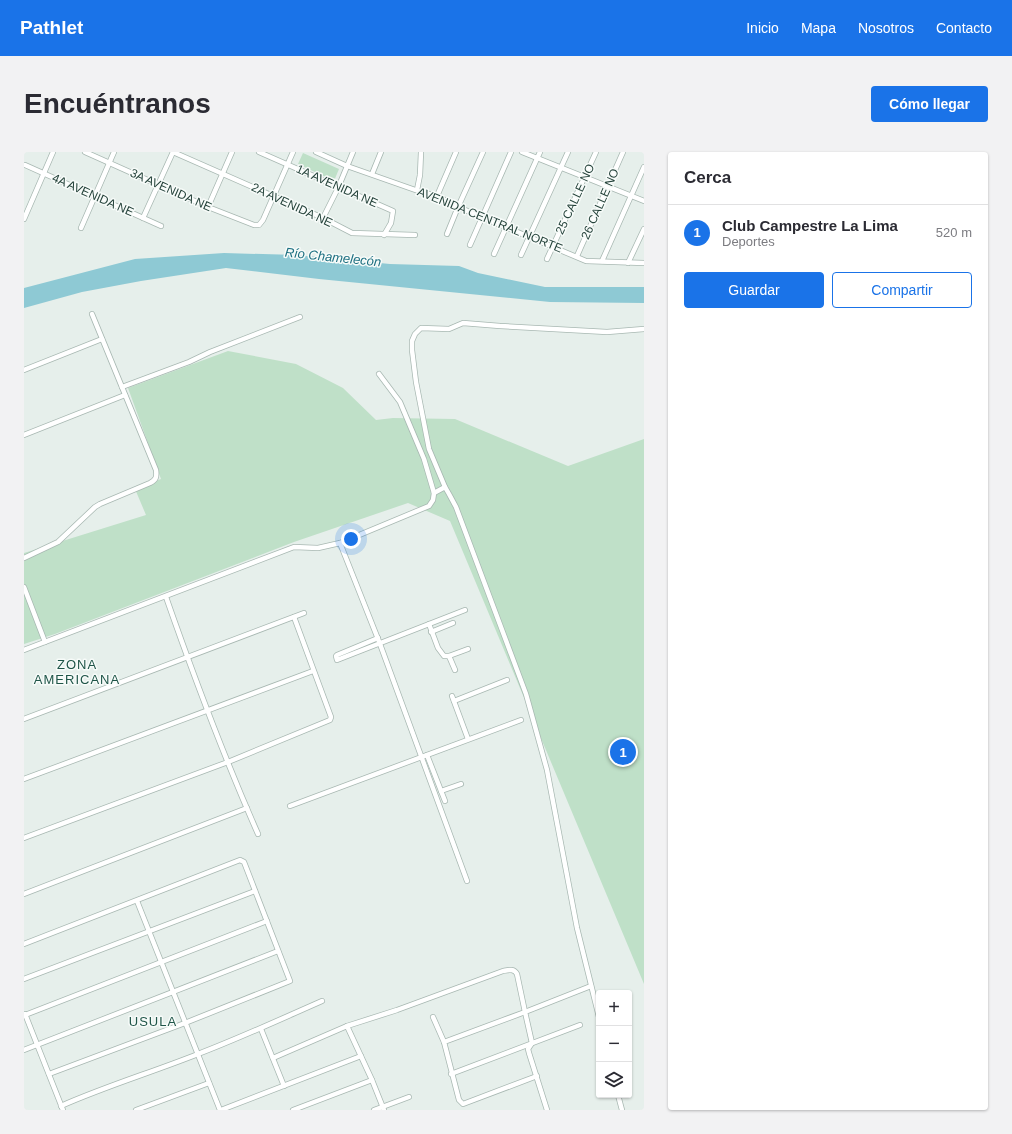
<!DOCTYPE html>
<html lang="es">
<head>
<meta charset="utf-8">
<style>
	:root { --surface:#fff; --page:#f2f2f3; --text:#2b2b33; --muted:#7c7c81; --line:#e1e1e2; --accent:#1a73e8 }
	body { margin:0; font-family:Arial,sans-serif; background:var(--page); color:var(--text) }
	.controls { position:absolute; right:12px; bottom:12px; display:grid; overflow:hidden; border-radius:4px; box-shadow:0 1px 3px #0004 }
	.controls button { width:36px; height:36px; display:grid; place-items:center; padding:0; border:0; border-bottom:1px solid var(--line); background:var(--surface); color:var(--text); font:20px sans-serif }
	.you { position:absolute; left:327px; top:387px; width:14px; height:14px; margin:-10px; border:3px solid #fff; border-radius:50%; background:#1a73e8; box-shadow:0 0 0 6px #1a73e833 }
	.badge { display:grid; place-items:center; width:26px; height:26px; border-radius:50%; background:var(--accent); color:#fff; font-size:13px; font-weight:700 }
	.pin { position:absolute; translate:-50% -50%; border:2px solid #fff; box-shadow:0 1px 4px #0006 }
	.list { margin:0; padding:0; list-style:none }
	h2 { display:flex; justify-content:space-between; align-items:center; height:52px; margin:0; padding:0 16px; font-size:17px }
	h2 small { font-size:13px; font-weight:400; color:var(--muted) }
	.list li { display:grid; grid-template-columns:26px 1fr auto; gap:12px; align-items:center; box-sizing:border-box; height:56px; padding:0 16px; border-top:1px solid var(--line) }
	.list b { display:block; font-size:15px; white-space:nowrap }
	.list p { margin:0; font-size:13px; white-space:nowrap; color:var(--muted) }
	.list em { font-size:13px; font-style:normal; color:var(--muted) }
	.actions { display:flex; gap:8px; padding:12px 16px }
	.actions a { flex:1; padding:9px 0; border:1px solid var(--accent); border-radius:4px; text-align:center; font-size:14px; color:var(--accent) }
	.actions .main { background:var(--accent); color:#fff }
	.icon { flex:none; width:22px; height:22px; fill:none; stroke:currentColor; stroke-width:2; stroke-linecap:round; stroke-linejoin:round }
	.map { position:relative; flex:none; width:620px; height:958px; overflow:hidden; border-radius:4px }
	header { display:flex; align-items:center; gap:24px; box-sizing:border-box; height:56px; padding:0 20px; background:var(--accent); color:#fff }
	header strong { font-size:19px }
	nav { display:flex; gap:22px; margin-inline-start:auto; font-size:14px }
	.intro { display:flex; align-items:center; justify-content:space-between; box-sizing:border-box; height:96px; padding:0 24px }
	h1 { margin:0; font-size:28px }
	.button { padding:10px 18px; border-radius:4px; background:var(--accent); color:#fff; font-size:14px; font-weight:700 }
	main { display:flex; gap:24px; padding:0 24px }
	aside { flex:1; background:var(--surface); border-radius:4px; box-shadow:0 1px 3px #0004 }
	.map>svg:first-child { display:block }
</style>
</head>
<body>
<header>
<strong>Pathlet</strong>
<nav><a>Inicio</a><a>Mapa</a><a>Nosotros</a><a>Contacto</a></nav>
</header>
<div class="intro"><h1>Encuéntranos</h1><a class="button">Cómo llegar</a></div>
<main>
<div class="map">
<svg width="620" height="958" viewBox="0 0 620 958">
	<rect width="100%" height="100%" fill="#e6efeb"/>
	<g fill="#bfe0c8">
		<polygon points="279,1 315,17 310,29 274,12"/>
		<polygon points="204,199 272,212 319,236 352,268 369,266 431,267 544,314 620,287 620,832 426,369 384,351 270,390 31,482 0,492 0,401 122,363 111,337 137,327 104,236"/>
	</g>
	<polygon fill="#8ec9d4" points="200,101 273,103 366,112 435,114 454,121 521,135 620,135 620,151 526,150 295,127 202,116 117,129 58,140 0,156 0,136 111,107"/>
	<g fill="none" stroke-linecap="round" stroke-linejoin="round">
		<defs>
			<g id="minor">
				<polyline points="61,0 184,55 230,73 235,73 239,68 269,0"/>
				<polyline points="149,0 299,66 328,81 391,83"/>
				<polyline points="235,0 369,59 367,71 360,83"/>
				<polyline points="292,0 323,14 397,40 413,44 434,55 562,109 620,111"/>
				<polyline points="498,0 620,49"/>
				<polyline points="1,13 137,74"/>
				<polyline points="348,22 357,0"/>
				<polyline points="393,38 396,23 397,0"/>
				<polyline points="413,44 432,0"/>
				<polyline points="184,55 208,0"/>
				<polyline points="119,66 149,0"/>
				<polyline points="299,66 314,36 329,0"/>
				<polyline points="0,67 29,0"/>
				<polyline points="57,76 90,0"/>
				<polyline points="423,82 434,55 459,0"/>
				<polyline points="446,93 487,0"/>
				<polyline points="470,102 516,0"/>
				<polyline points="497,103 544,0"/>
				<polyline points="553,104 599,0"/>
				<polyline points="523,107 572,0"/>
				<polyline points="578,109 620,15"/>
				<polyline points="604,111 620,77"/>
				<polyline points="0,218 78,187"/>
				<polyline points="98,235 165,210 186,200 276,165"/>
				<polyline points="0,283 101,243"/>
				<polyline points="421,335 405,297 392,230 388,198 388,189 391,182 397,176 425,177 439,171 476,174 583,180 620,177"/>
				<polyline points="410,341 421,335 425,342 432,355 502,542 523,618 553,776 575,865"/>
				<polyline points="316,391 405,354 409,348 410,341 400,307 376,250 355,222"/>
				<path d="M0,406L34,390L71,355L76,352L126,331C132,328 133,325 132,318L68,162"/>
				<polyline points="0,435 21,490"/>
				<path d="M142,445C170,525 200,605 234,682"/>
				<polyline points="405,472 414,496 420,504 425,504 444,497"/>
				<polyline points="407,480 429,471"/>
				<polyline points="354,486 313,503 312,504 313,508 441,458"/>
				<polyline points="0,498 270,395 294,396 316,391 356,492 443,729"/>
				<polyline points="425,504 431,518"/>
				<polyline points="428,544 444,587"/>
				<polyline points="430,549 483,528"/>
				<polyline points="0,567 280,461"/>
				<polyline points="403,603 421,649"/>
				<polyline points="0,627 289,519"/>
				<polyline points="417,639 437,632"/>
				<polyline points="266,654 497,568"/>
				<polyline points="0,686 204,610 306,568 307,565 270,465"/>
				<polyline points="0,742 223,656"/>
				<polyline points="113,749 196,958"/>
				<polyline points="0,792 216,708 220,710 266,829 161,871 25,922"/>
				<polyline points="0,827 231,739"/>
				<polyline points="1,862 39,958"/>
				<polyline points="1,863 243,769"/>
				<polyline points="409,865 420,890"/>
				<polyline points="323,874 348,928 360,958"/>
				<polyline points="237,877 260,934"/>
				<polyline points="0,898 254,799"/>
				<path d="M249,906L323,874L373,858L479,819C484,818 490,816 493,822L501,860L420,890L435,948L439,952L513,924"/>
				<polyline points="427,922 556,873"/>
				<polyline points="594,943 598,958"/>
				<path d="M37,954C82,934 129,920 174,902C216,886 257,867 298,849"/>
				<polyline points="112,958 185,931"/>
				<polyline points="197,958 337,904"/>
				<polyline points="269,958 348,928"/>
				<polyline points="350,958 385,945"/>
				<polyline points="523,958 505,901 504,897 508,891 501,860 567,834"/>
			</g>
		</defs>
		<use href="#minor" stroke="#a8b8b2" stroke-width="6"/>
		<use href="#minor" stroke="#fff" stroke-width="4.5"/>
	</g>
	<g text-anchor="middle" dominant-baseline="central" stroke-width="3" stroke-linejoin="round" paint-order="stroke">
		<g font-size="12" fill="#24423a" stroke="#f7fbf9">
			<text transform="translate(313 34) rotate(24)">1A AVENIDA NE</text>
			<text transform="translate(147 38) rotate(24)">3A AVENIDA NE</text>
			<text transform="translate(69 43) rotate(24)">4A AVENIDA NE</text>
			<text transform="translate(551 47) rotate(-65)">25 CALLE NO</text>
			<text transform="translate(576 52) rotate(-66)">26 CALLE NO</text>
			<text transform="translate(268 53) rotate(25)">2A AVENIDA NE</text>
			<text transform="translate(466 68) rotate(22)">AVENIDA CENTRAL NORTE</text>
		</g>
		<g font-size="13" font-style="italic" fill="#1c6f80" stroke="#f7fbf9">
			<text transform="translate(309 105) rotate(6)">Río Chamelecón</text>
		</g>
		<g font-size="13" letter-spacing="1" fill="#1f5548" stroke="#f7fbf9">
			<text x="53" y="512">ZONA<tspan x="53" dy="15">AMERICANA</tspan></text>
			<text x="129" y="869">USULA</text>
		</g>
	</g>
</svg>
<div class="controls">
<button>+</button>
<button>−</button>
<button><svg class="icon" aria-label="layers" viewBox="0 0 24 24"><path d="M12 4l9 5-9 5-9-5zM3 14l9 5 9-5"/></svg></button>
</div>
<div class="you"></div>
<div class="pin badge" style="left:599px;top:600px">1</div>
</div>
<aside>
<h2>Cerca<small></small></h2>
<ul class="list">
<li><span class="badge">1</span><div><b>Club Campestre La Lima</b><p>Deportes</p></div><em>520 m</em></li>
</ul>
<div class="actions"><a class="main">Guardar</a><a>Compartir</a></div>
</aside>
</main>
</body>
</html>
